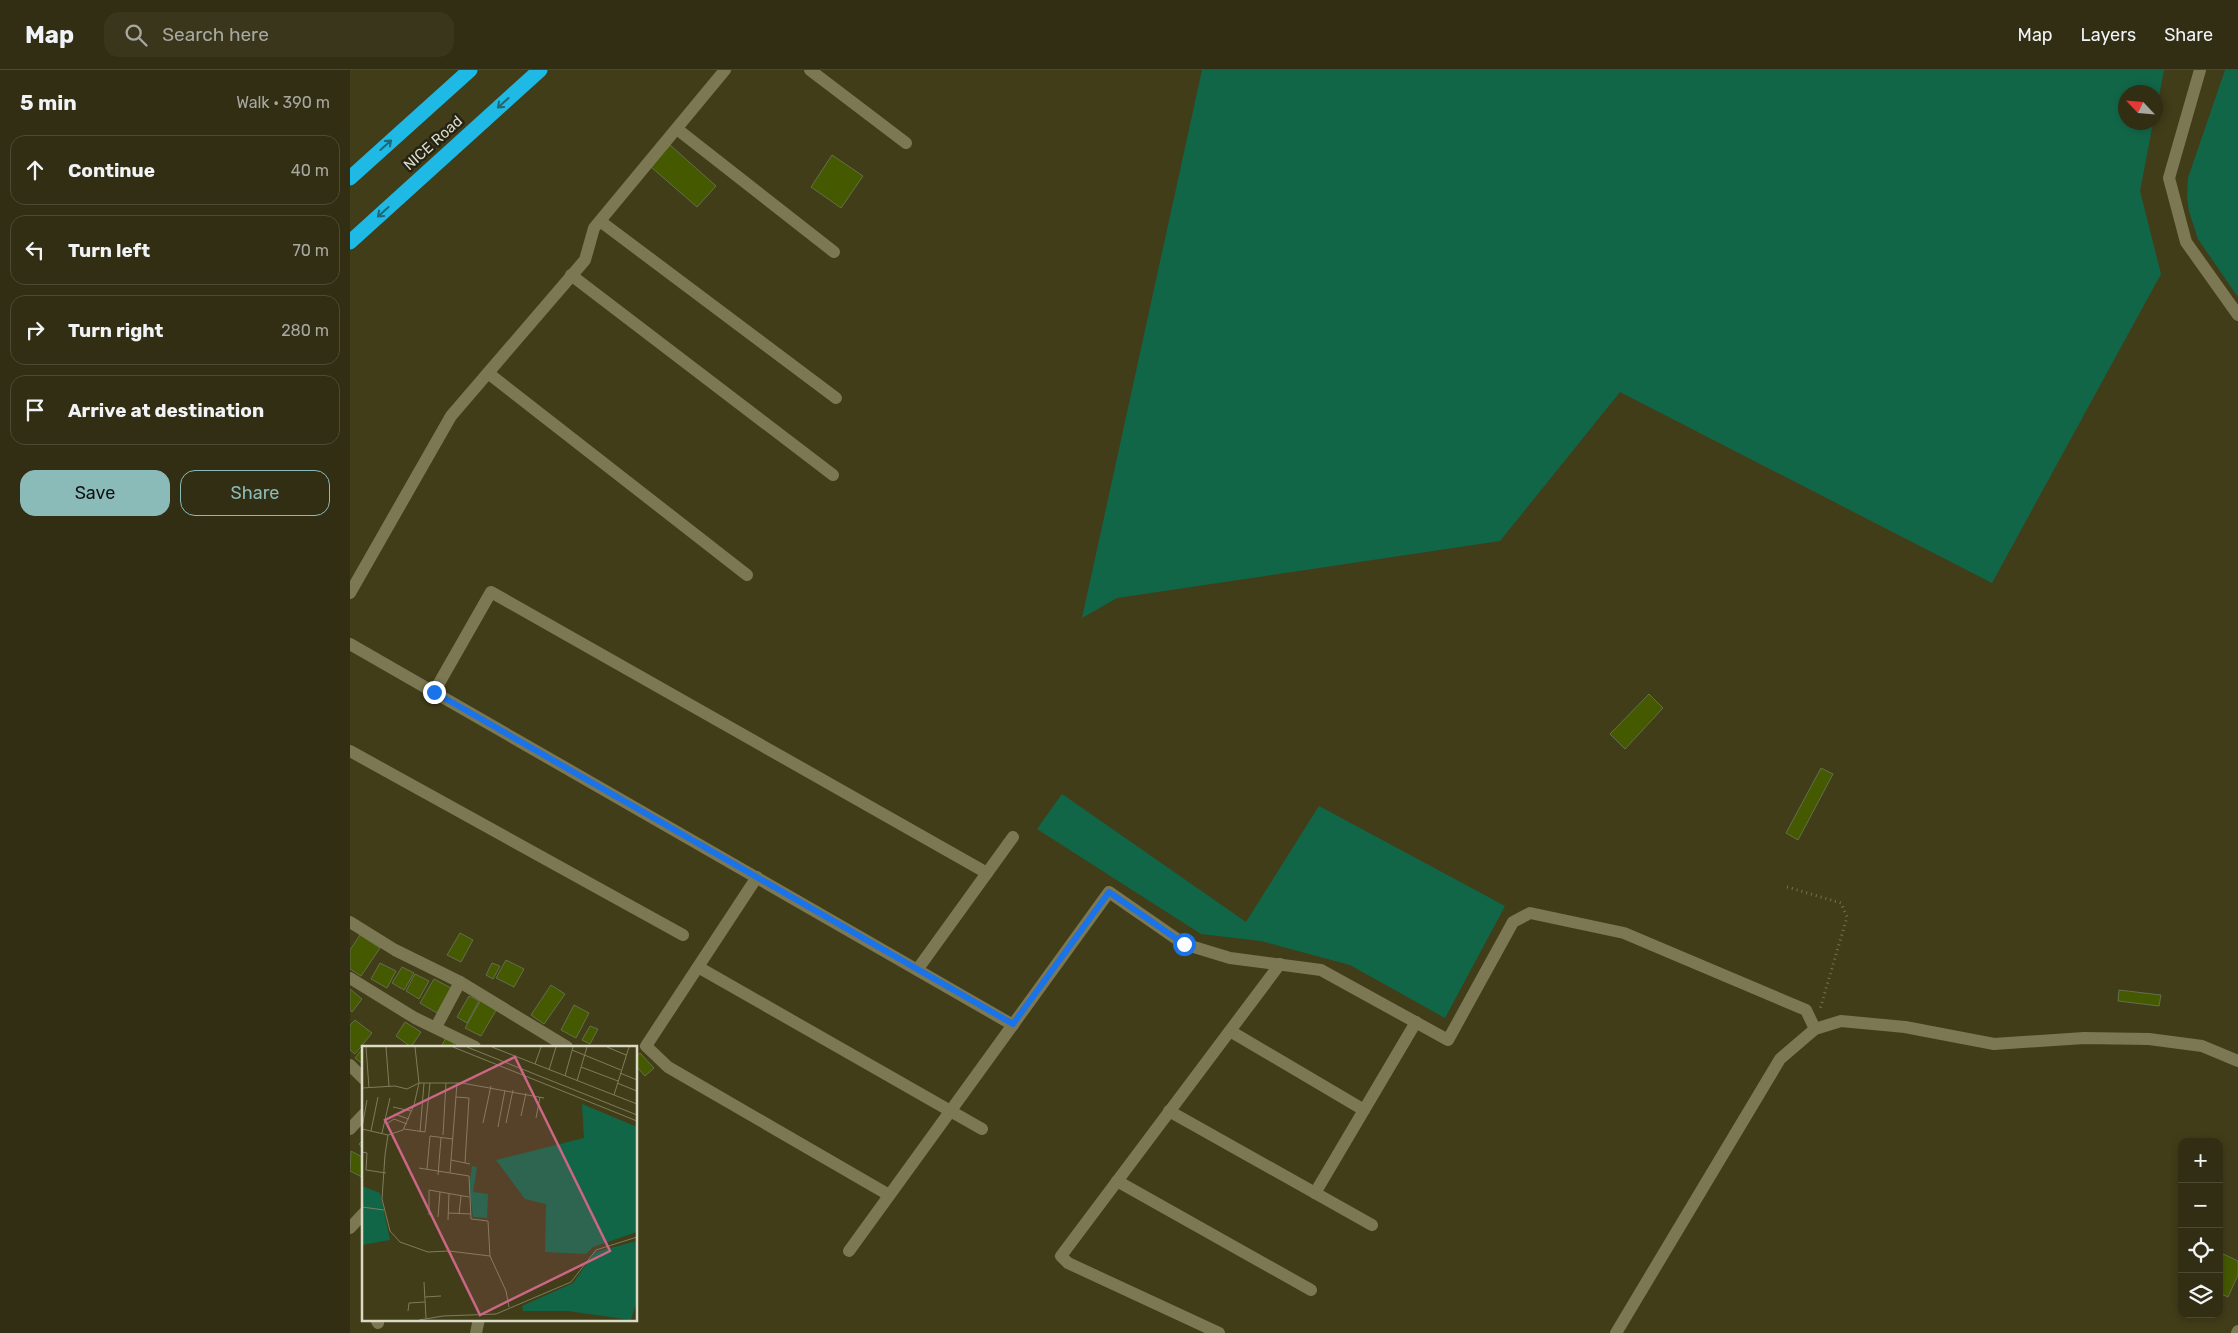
<!DOCTYPE html>
<html lang="en">
<head>
<meta charset="utf-8">
<style>
	:root { --surface:#312e13; --page:#39361c; --text:#f1f3f6; --muted:#a8a8a0; --line:#4c4a33; --accent:#8bbbb9 }
	body { margin:0; font-family:Rubik,sans-serif; background:var(--page); color:var(--text) }
	.controls { position:absolute; right:15px; bottom:15px; display:grid; overflow:hidden; border-radius:10px; box-shadow:0 2px 8px #0003 }
	.controls button { width:45px; height:45px; display:grid; place-items:center; padding:0; border:0; border-bottom:1px solid var(--line); background:var(--surface); color:var(--text); font:25px sans-serif }
	.compass { position:absolute; left:1768px; top:15px; width:45px; height:45px; border-radius:50%; background:var(--surface); box-shadow:0 2px 8px #0003; rotate:296deg }
	.stop { position:absolute; width:15px; height:15px; margin:-11px; border:4px solid #1a73e8; border-radius:50%; background:#fff }
	.stop.end { background:#1a73e8; border-color:#fff; box-shadow:0 1px 5px #0008 }
	.list { margin:0; padding:0; list-style:none }
	h2 { display:flex; justify-content:space-between; align-items:center; height:65px; margin:0; padding:0 20px; font-size:21px }
	h2 small { font-size:16px; font-weight:400; color:var(--muted) }
	.list li { display:grid; grid-template-columns:32px 1fr auto; gap:15px; align-items:center; box-sizing:border-box; height:70px; margin:0 10px 10px; padding:0 10px; border:1px solid var(--line); border-radius:15px }
	.list b { display:block; font-size:19px; white-space:nowrap }
	.list em { font-size:16px; font-style:normal; color:var(--muted) }
	.actions { display:flex; gap:10px; padding:15px 20px }
	.actions a { flex:1; padding:11px 0; border:1px solid var(--accent); border-radius:15px; text-align:center; font-size:18px; color:var(--accent) }
	.actions .main { background:var(--accent); color:#111 }
	.icon { flex:none; width:28px; height:28px; fill:none; stroke:currentColor; stroke-width:2; stroke-linecap:round; stroke-linejoin:round }
	.map { position:relative; flex:none; width:1888px; height:1263px; overflow:hidden }
	header { display:flex; align-items:center; gap:30px; box-sizing:border-box; height:70px; padding:0 25px; background:var(--surface); border-bottom:1px solid var(--line) }
	header strong { font-size:24px }
	nav { display:flex; gap:28px; margin-inline-start:auto; font-size:18px }
	.search { width:350px; height:45px; background:var(--page); display:flex; align-items:center; gap:12px; box-sizing:border-box; padding:0 18px; border-radius:15px; color:var(--muted); font-size:19px }
	main { display:flex }
	aside { flex:1; background:var(--surface) }
	.map>svg:first-child { display:block }
</style>
</head>
<body>
<header>
<strong>Map</strong>
<div class="search"><svg class="icon" aria-label="search" viewBox="0 0 24 24"><circle cx="10" cy="10" r="6"/><path d="M15 15l6 6"/></svg>Search here</div>
<nav><a>Map</a><a>Layers</a><a>Share</a></nav>
</header>
<main>
<aside>
<h2>5 min<small>Walk · 390 m</small></h2>
<ul class="list">
<li><svg class="icon" aria-label="ahead" viewBox="0 0 24 24"><path d="M12 20V5M6 11l6-6 6 6"/></svg><div><b>Continue</b></div><em>40 m</em></li>
<li><svg class="icon" aria-label="left" viewBox="0 0 24 24"><path d="M17 20v-9H6M10 6l-5 5 5 5"/></svg><div><b>Turn left</b></div><em>70 m</em></li>
<li><svg class="icon" aria-label="right" viewBox="0 0 24 24"><path d="M7 20v-9h11M14 6l5 5-5 5"/></svg><div><b>Turn right</b></div><em>280 m</em></li>
<li><svg class="icon" aria-label="arrive" viewBox="0 0 24 24"><path d="M6 21V4h12l-3 4 3 4H6"/></svg><div><b>Arrive at destination</b></div></li>
</ul>
<div class="actions"><a class="main">Save</a><a>Share</a></div>
</aside>
<div class="map">
<svg width="1888" height="1263" viewBox="0 0 1888 1263">
	<rect width="100%" height="100%" fill="#413d19"/>
	<g fill="#126648">
		<polygon points="852,0 1814,0 1806,42 1806,22 1776,22 1776,52 1803,53 1790,121 1811,204 1642,513 1270,322 1150,471 767,528 732,548"/>
		<polygon points="1875,0 1888,0 1888,227 1848,169 1839,141 1837,127 1838,108"/>
		<polygon points="712,724 896,852 969,736 1155,836 1095,948 1000,895 911,871 851,864 687,759"/>
	</g>
	<g fill="#455900" stroke="#636f4c">
		<polygon points="320,75 366,116 347,137 301,97"/>
		<polygon points="482,85 513,106 491,138 461,117"/>
		<polygon points="1299,624 1313,638 1275,679 1260,664"/>
		<polygon points="1471,698 1483,704 1448,770 1436,763"/>
		<polygon points="110,863 123,870 111,892 97,885"/>
		<polygon points="10,865 30,878 11,906 0,899 0,880"/>
		<polygon points="156,890 174,899 164,917 146,908"/>
		<polygon points="30,893 46,901 37,918 21,909"/>
		<polygon points="142,893 150,896 143,909 136,905"/>
		<polygon points="52,897 64,903 54,920 42,913"/>
		<polygon points="65,904 79,911 69,929 56,921"/>
		<polygon points="84,909 101,918 87,943 70,933"/>
		<polygon points="201,915 215,924 194,954 181,945"/>
		<polygon points="0,919 12,929 2,942 0,940"/>
		<polygon points="1769,920 1811,925 1809,936 1768,931"/>
		<polygon points="119,926 129,931 117,953 107,947"/>
		<polygon points="132,928 148,937 131,966 115,958"/>
		<polygon points="224,935 239,943 226,968 211,960"/>
		<polygon points="5,950 22,963 5,984 0,980 0,955"/>
		<polygon points="55,952 71,962 61,977 46,966"/>
		<polygon points="240,956 248,959 240,974 232,970"/>
		<polygon points="96,968 105,972 102,977 91,977"/>
		<polygon points="12,979 14,981 14,995 5,988"/>
		<polygon points="290,983 304,998 295,1006 286,996 286,986"/>
		<polygon points="14,1069 14,1080 9,1074"/>
		<polygon points="1,1081 14,1088 14,1108 0,1101"/>
		<polygon points="1869,1182 1888,1191 1888,1205 1878,1227 1869,1223"/>
	</g>
	<g fill="none" stroke-linecap="round" stroke-linejoin="round">
		<polyline stroke="#747152" stroke-width="3" stroke-dasharray="1 4" stroke-linecap="butt" points="1437,817 1491,833 1497,847 1470,939"/>
		<g stroke="#7b7853" stroke-width="12">
			<polyline points="460,0 556,73"/>
			<polyline points="327,59 484,182"/>
			<polyline points="250,151 486,328"/>
			<polyline points="221,205 483,405"/>
			<polyline points="138,303 397,505"/>
			<polyline points="0,523 101,346 235,190 244,158 375,0"/>
			<polyline points="0,574 663,955"/>
			<polyline points="84,622 141,522 637,803"/>
			<polyline points="0,681 333,865"/>
			<polyline points="407,807 296,976 318,997 539,1125"/>
			<polyline points="0,852 45,880 110,912 217,977"/>
			<polyline points="348,897 632,1059"/>
			<polyline points="567,900 663,767"/>
			<polyline points="0,908 65,948 125,977"/>
			<polyline points="86,957 110,912"/>
			<polyline points="880,961 1014,1040"/>
			<polyline points="819,1041 1022,1155"/>
			<polyline points="0,1059 14,1044"/>
			<polyline points="767,1111 961,1220"/>
			<polyline points="965,1123 1066,952"/>
			<polyline points="0,1158 14,1143"/>
			<polyline points="499,1181 759,822 834,874 880,888 971,900 1098,970 1163,852 1180,843 1274,863 1456,940 1465,959"/>
			<polyline points="26,1249 28,1253"/>
			<polyline points="869,1263 718,1193 711,1186 930,894"/>
		</g>
		<g stroke="#7b7853" stroke-width="12">
			<polyline points="1850,0 1819,108 1836,172 1888,245"/>
			<polyline points="0,995 14,1009"/>
			<polyline points="126,1263 129,1249"/>
			<polyline points="1266,1263 1430,989 1465,959 1491,951 1555,957 1644,974 1734,968 1799,969 1852,976 1888,991"/>
			<polyline points="1887,1263 1888,1261"/>
		</g>
		<g stroke="#1eb9e4" stroke-width="15">
			<polyline points="0,108 120,0"/>
			<polyline points="0,172 190,0"/>
		</g>
	</g>
	<defs><path id="oneway-shaft" d="M-6 0H5M1.5-3L5.5 0L1.5 3" fill="none" stroke-width="1.6" stroke-linecap="round" stroke-linejoin="round" transform="scale(1.25)"/></defs>
	<g stroke="#226672">
		<use href="#oneway-shaft" transform="translate(153 33) rotate(138)"/>
		<use href="#oneway-shaft" transform="translate(36 75) rotate(-42)"/>
		<use href="#oneway-shaft" transform="translate(33 142) rotate(138)"/>
	</g>
	<g fill="none" stroke-linecap="round" stroke-linejoin="round">
		<polyline stroke="#1a73e8" stroke-width="6" points="84,622 663,954 759,822 834,874"/>
	</g>
	<g text-anchor="middle" dominant-baseline="central" stroke-width="5" stroke-linejoin="round" paint-order="stroke">
		<g font-size="15" fill="#dbdac6" stroke="#252314">
			<text transform="translate(83 73) rotate(-42)">NICE Road</text>
		</g>
	</g>
	<g transform="translate(12 976)">
		<rect width="275" height="275" fill="#413d19"/>
		<path d="M220,58L275,81V186L231,201L224,208L183,206L184,158L163,153L134,114L222,92ZM110,120L115,121L111,146L126,148L125,172L111,171L107,142ZM0,140L18,147L28,194L0,199ZM275,195V255L269,274L206,265H161L160,260L211,237L233,206Z" fill="#126648"/>
		<path fill="none" stroke="#7f7c5e" stroke-width="1" d="M4,1L7,42M24,1L27,40M53,1L57,37L52,59L41,84L26,89L23,109L20,153L28,185L38,196L66,206L87,205L128,210L144,245L147,261M91,1L275,75M105,1L275,69M130,1L252,49M245,1L264,9M267,1L252,49L275,58M210,4L259,24M173,18L179,1M219,21L256,35M187,24L194,1M258,27L275,34M203,30L211,1M215,35L225,1M255,37L275,45M0,42L33,40L45,43L57,37H100L182,52M94,51L107,52L103,117M31,61L49,65M32,68L47,73M159,70L164,47M174,72L178,51M26,77L32,73L45,78M121,77L129,40M144,77L151,44M136,81L143,44M0,82L5,54M0,83L26,89M42,83L63,86L68,37M9,85L16,51M58,86L62,37M20,87L28,52M81,89L84,37M0,106L5,107L4,124L24,127M89,114L108,118M57,122L107,130L109,173L126,175L128,210M65,123L68,90L91,93M88,127L95,37M76,129L79,92M0,161L22,164M86,167L109,168M97,168L99,150M67,169V144L107,151M76,171L78,146M86,174L87,148M62,236L64,272M63,251L79,250M46,265L47,257L63,256M57,274L81,270L134,268L209,236L234,204L275,191"/>
		<path fill="#cc6686" fill-opacity="0.15" stroke="#cc6686" stroke-width="2.5" d="M153,11L248,205L118,269L23,74Z"/>
		<rect width="275" height="275" fill="none" stroke="#dbdac6" stroke-width="2.5"/>
	</g>
</svg>
<div class="controls">
<button>+</button>
<button>−</button>
<button><svg class="icon" aria-label="locate" viewBox="0 0 24 24"><circle cx="12" cy="12" r="6"/><path d="M12 2v4M12 18v4M2 12h4M18 12h4"/></svg></button>
<button><svg class="icon" aria-label="layers" viewBox="0 0 24 24"><path d="M12 4l9 5-9 5-9-5zM3 14l9 5 9-5"/></svg></button>
</div>
<svg class="compass" viewBox="-18 -18 36 36"><path d="M0-13l5 13h-10z" fill="#e53935"/><path d="M0 13l5-13h-10z" fill="#a8a8a0"/></svg>
<div class="stop" style="left:834px;top:874px"></div>
<div class="stop end" style="left:84px;top:622px"></div>
</div>
</main>
</body>
</html>
